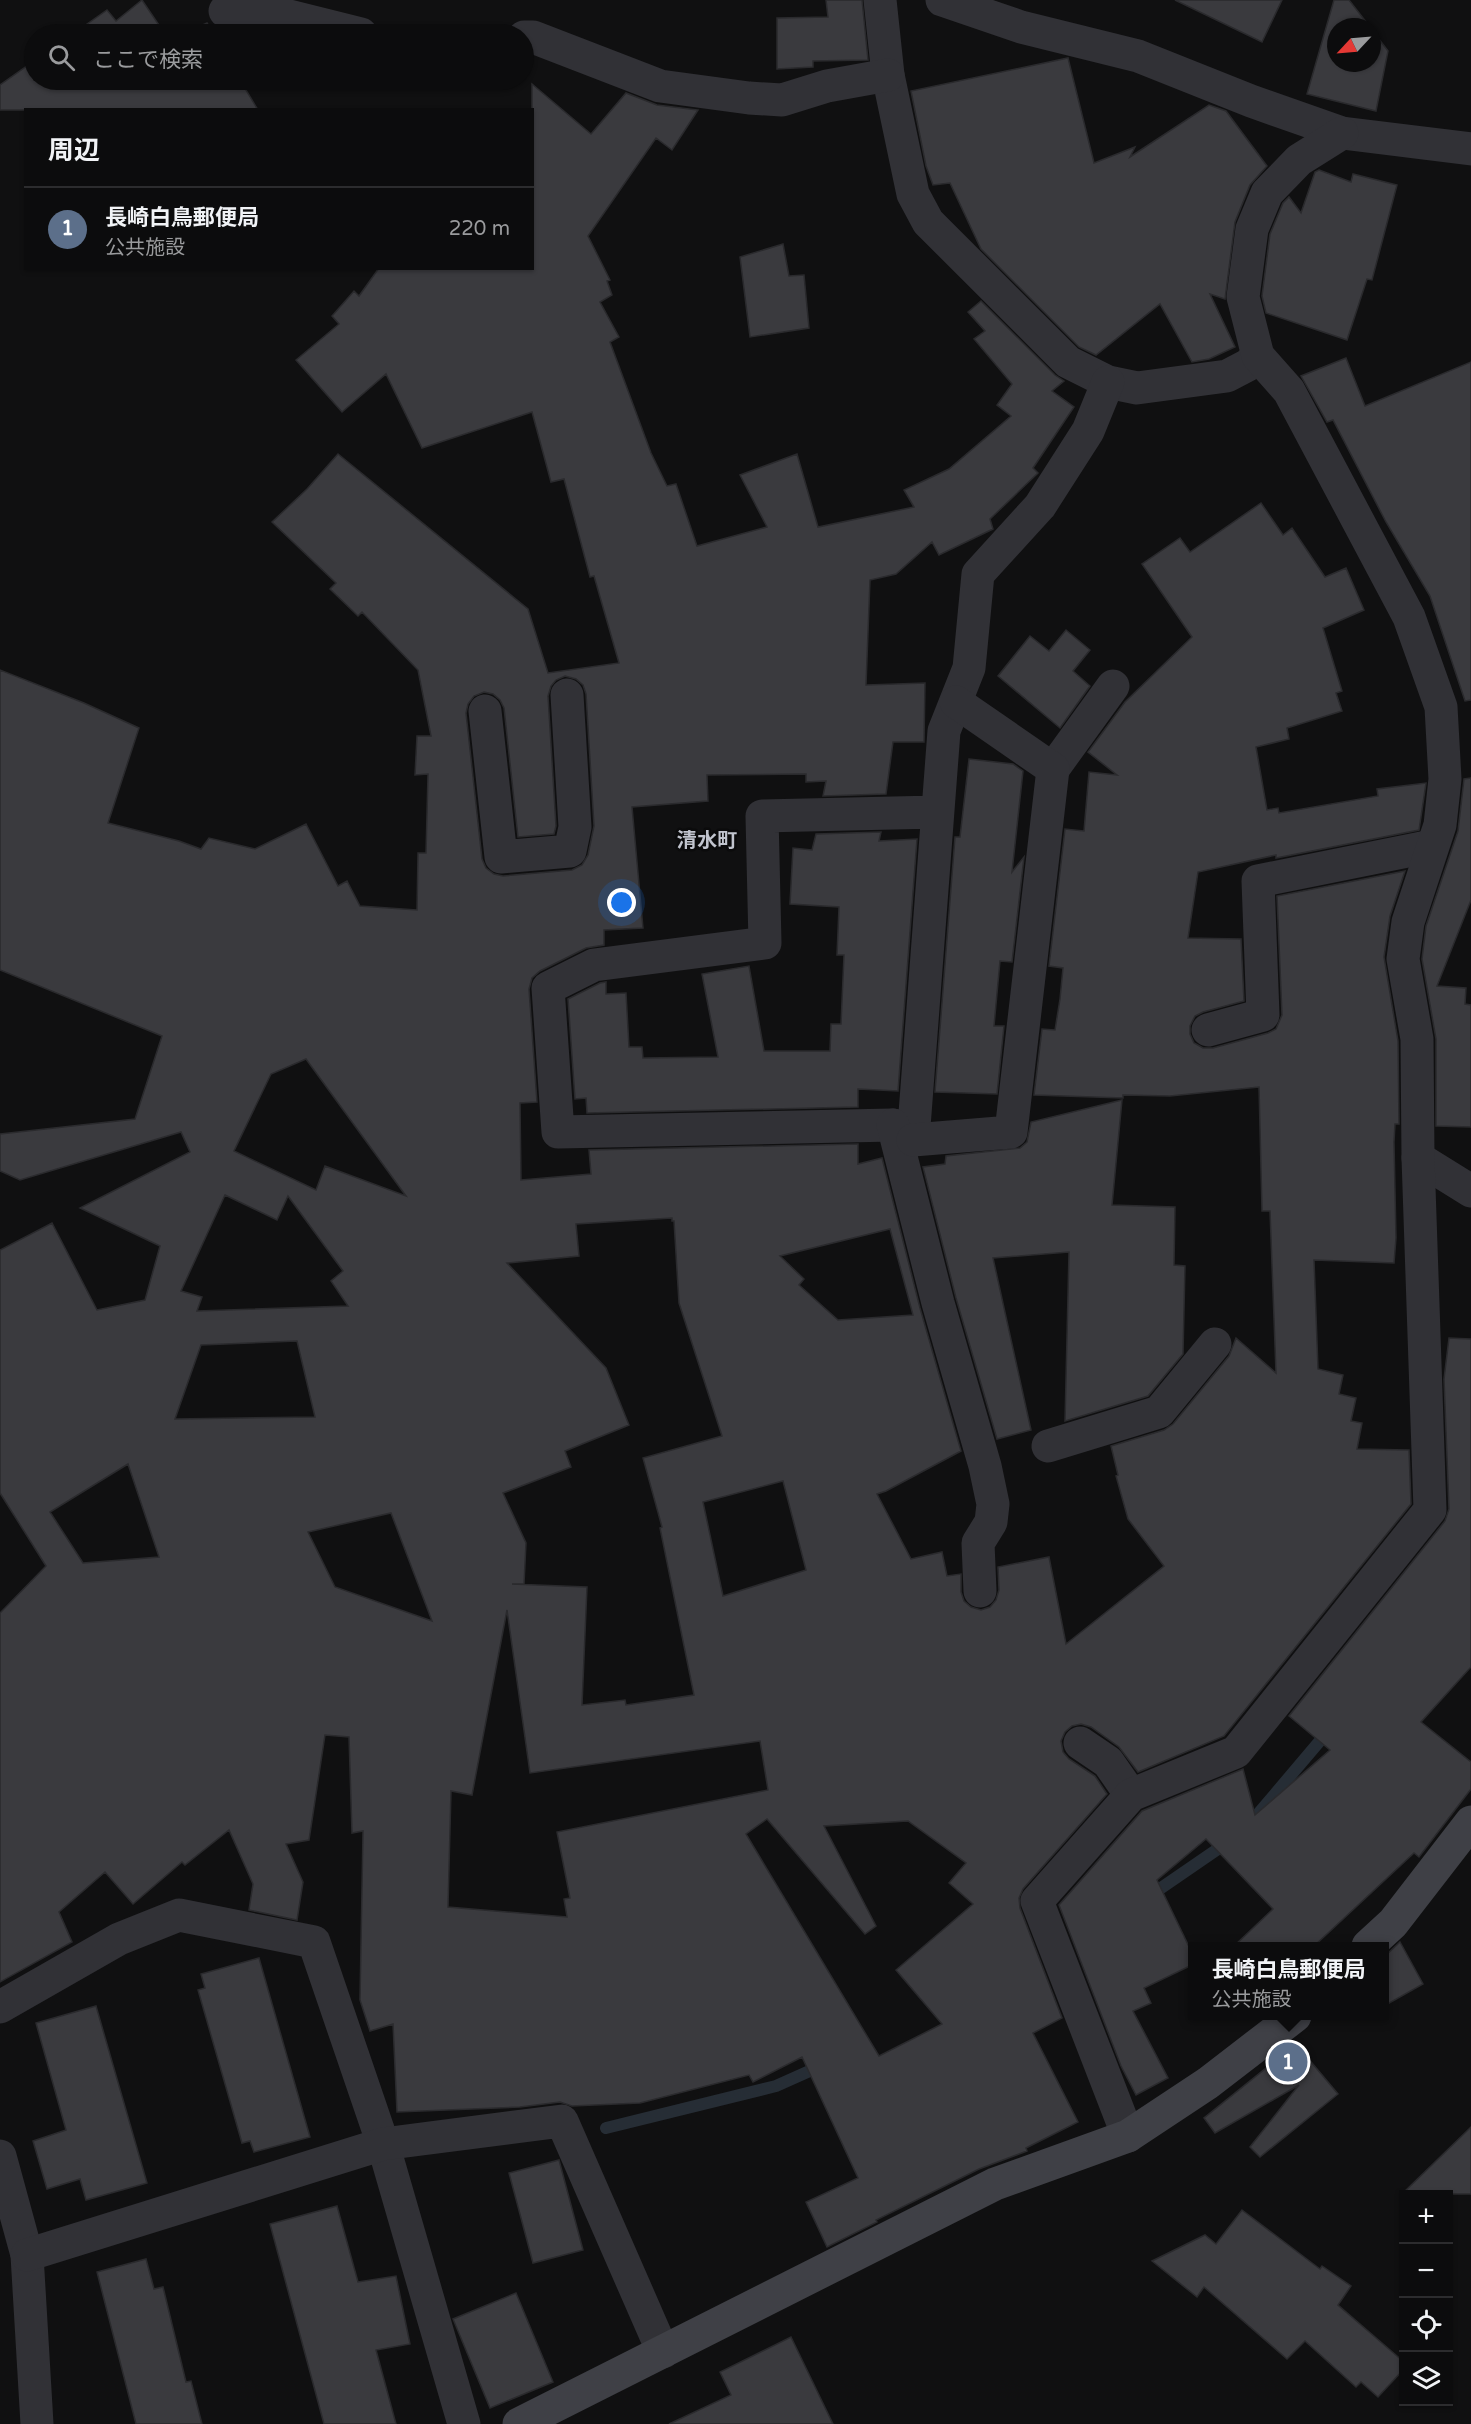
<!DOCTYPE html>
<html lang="ja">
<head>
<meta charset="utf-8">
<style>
	:root { --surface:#0c0c0d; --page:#151516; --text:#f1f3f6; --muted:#9a9b9d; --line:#2c2c2e; --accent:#f4bb25 }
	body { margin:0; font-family:"Varela Round","Noto Sans JP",sans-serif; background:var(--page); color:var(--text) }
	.controls { position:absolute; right:18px; bottom:18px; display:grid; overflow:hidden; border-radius:0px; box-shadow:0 2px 4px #0004 }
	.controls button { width:54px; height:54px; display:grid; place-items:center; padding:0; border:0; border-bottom:2px solid var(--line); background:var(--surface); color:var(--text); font:30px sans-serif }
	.compass { position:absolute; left:1327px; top:18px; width:54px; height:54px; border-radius:50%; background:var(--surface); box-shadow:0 2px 4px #0004; rotate:244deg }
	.you { position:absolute; left:622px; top:903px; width:21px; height:21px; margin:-15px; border:4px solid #fff; border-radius:50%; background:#1a73e8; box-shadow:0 0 0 9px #1a73e833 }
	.badge { display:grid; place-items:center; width:39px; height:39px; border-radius:50%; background:var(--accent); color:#fff; font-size:20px; font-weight:700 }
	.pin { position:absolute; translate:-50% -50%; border:3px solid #fff; box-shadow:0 2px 6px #0006 }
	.popup { position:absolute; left:1188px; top:1942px; width:201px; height:78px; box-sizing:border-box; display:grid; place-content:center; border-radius:0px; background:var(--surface); filter:drop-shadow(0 2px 4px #0005); font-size:20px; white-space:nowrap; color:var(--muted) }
	.popup b { font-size:22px; color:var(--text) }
	.popup::after { content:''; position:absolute; left:50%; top:100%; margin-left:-12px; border:12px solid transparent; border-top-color:var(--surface) }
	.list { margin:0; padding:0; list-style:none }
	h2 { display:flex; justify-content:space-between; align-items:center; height:78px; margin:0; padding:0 24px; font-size:26px }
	h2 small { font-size:20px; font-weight:400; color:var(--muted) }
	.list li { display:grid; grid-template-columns:39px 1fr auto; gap:18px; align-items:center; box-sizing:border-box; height:84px; padding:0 24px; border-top:2px solid var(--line) }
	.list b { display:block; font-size:22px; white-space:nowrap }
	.list p { margin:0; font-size:20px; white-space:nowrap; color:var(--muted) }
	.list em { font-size:20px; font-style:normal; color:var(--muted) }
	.icon { flex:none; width:33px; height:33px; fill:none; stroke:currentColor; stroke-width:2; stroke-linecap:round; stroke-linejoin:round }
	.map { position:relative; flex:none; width:1471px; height:2424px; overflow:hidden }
	.search { position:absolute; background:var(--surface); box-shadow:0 2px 4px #0004; left:24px; top:24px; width:510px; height:66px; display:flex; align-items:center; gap:15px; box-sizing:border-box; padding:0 21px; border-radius:33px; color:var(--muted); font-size:22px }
	.panel { position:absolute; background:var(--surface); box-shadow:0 2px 4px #0004; left:24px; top:108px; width:510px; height:162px; border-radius:0px }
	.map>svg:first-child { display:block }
</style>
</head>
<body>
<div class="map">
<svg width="1471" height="2424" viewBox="0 0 1471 2424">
	<rect width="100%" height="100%" fill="#101011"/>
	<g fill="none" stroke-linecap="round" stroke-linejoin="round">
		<g stroke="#262d35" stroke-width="12">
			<polyline points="1252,1821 1330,1729"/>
			<polyline points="1148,1897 1228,1842"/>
			<polyline points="606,2128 776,2086 823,2065"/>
		</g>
	</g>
	<g fill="#3a3a3e" stroke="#2a2a2d" stroke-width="1.5" fill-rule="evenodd">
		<polygon points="142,0 165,34 73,34 107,10 116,21"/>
		<polygon points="826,0 862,0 868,60 813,61 813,67 777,69 777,18 828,17"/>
		<polygon points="1175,0 1282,0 1262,42"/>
		<polygon points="1334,0 1349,0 1370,27 1336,27 1336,63 1372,63 1372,30 1388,51 1376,111 1307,94"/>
		<polygon points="207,23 214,34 183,34"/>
		<polygon points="1068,58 1094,163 1135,147 1130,157 1209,105 1226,111 1267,166 1250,185 1235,222 1225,299 1210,294 1235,347 1209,359 1192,362 1160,304 1096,355 1079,347 981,249 950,183 933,185 926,166 911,91"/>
		<polygon points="34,61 34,80 240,80 258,110 0,110 0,85"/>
		<path d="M532,84L591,134L626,93L657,105L698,110L672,150L656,138L588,236L610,280L607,281L612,295L600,302L619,337L610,342L651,453L667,486L676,484L697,546L767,527L740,475L797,454L818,527L914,507L904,490L949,469L1011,416L997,405L1012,384L974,339L985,331L968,312L981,301L1055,375L1064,381L1052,391L1074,407L1033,468L1038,473L990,519L993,529L939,555L932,542L896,574L870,580L866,685L925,683L924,742H893L886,794L823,796L826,781L806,782V774L707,775L708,801L632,807L643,928L604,930V945L586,948L540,971L532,978L529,989L537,1102L520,1103L521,1180L591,1174L589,1150L858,1144V1164L882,1158L920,1308L961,1451L886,1491L877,1494L911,1559L942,1552L947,1576L961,1574V1592L964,1601L971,1607L981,1610L990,1607L996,1600L999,1590L998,1567L1049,1557L1066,1644L1164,1566L1128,1519L1116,1476L1118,1475L1111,1446L1164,1430L1173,1424L1229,1356L1236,1338L1276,1373L1270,1211H1262L1259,1087L1170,1096L1123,1095V1098L1034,1095L1042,1029L1055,1030L1060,999L1063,968L1049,966L1065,829L1084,831L1089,772L1117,775L1088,752L1125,702L1192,637L1142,564L1180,538L1190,552L1261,503L1283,535L1292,528L1325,577L1346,568L1364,610L1323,628L1342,691L1336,693L1342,711L1287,728L1289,739L1256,747L1267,810L1278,808L1279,813L1378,796L1377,789L1426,783L1419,830L1276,858V855L1198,872L1188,938L1241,939L1244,1001L1203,1012L1195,1016L1190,1026V1034L1194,1043L1203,1048H1213L1268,1033L1276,1029L1282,1015L1277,896L1405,871L1390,916L1384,957L1398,1041L1399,1124H1395L1394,1142L1396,1238L1394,1263L1314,1260L1318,1369L1343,1375L1339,1394L1356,1398L1351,1421L1362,1423L1357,1449L1409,1450L1411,1504L1224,1736L1138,1772L1119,1747L1091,1727L1081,1724L1072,1726L1065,1732L1061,1741L1063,1752L1069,1759L1095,1776L1107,1794L1023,1889L1019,1898L1020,1908L1062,2018L1033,2033L1078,2122L1026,2148L1027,2151L979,2169L876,2220L877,2222L827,2247L806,2202L858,2178L802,2057L753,2082L749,2075L640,2103L572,2106L560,2102L520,2107L397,2112L393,2024L370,2031L360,2000L363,1831L352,1833L349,1737L325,1735L309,1840L286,1844L303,1882L297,1920L249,1910L253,1884L229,1830L185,1865L182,1862L133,1904L105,1872L59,1912L72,1942L0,1982V1613L46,1566L0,1493V1250L52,1223L97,1310L145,1300L160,1246L80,1208L190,1152L181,1132L20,1180L0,1171V1134L135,1119L162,1036L0,970V670L84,703L139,728L108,823L179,841L201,849L209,838L255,849L306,824L338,886L347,881L360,906L417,910L418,853H426L428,774L415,775L417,736H431L418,670L362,612L358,616L330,589L336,583L272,522L307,489L338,454L528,609L548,673L619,663L594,576L590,577L564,479L551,482L532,412L422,448L386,374L342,412L296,360L339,324L332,316L354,291L359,296L379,268H532ZM565,676L576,679L583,685L586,694L594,826L588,855L582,865L572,870L503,876L494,874L486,868L482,859L466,713L468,704L474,696L484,692L493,694L500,700L504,708L518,837L554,834L556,826L548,696L551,686L556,680ZM306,1059L406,1196L325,1166L316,1190L234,1151L271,1074ZM225,1195L277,1220L288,1196L343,1271L331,1281L348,1306L197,1311L202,1297L181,1291ZM672,1218V1221H674L679,1303L722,1436L643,1458L662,1527L660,1528L694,1695L626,1705L625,1700L582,1705L587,1587L512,1584H524L526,1543L503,1493L571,1467L565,1451L629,1425L606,1368L507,1263L579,1256L576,1224ZM890,1229L913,1315L838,1320L799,1285L804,1279L780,1256ZM297,1341L315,1417L175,1419L201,1345ZM128,1464L159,1557L83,1563L50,1512ZM783,1481L806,1570L723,1596L703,1502ZM391,1513L432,1621L335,1587L308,1532ZM507,1610L530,1773L760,1741L768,1790L557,1832L570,1898L564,1899L567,1917L448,1907L451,1791L472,1795ZM767,1819L865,1934L876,1926L824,1826L908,1821L966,1863L949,1883L973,1904L896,1970L942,2024L879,2056L746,1834Z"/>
		<polygon points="1319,170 1351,182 1353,174 1397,185 1372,280 1367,279 1347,340 1266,313 1262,296 1270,234 1283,203 1289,197 1301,213 1315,172"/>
		<polygon points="783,244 789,276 804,275 809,328 750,337 740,257"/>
		<polygon points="1346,358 1365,406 1471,362 1471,700 1465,701 1430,596 1386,522 1333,420 1327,422 1301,376"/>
		<polygon points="1066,630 1090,650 1073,671 1090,686 1060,728 998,676 1030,636 1049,651"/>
		<polygon points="969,759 1013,764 1023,771 1012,872 1024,857 1012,962 1000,961 994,1026 1004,1026 997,1094 935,1092 955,837 960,837"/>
		<polygon points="1471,778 1471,900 1437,986 1466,988 1465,1004 1471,1005 1471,1127 1436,1126 1436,1039 1422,959 1426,926 1458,831 1464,779"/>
		<polygon points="881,832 879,841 917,839 898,1091 858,1089 858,1107 587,1113 586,1098 575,1099 568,999 600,983 606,982 606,994 626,993 629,1047 642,1047 643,1058 718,1057 702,974 749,966 764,1051 830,1051 831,1024 841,1024 844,955 837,955 839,907 790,904 793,848 812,850 816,834"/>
		<polygon points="1122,1100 1112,1205 1175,1207 1174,1265 1185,1266 1183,1354 1148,1396 1065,1421 1069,1252 993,1258 1031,1430 997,1439 956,1298 923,1167 945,1164 946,1156 1020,1148 1027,1142 1031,1122"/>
		<polygon points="1449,1338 1471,1339 1471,1667 1421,1722 1471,1762 1471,1789 1419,1857 1414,1853 1313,1947 1233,1947 1273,1909 1206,1839 1157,1880 1192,1953 1192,1965 1144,1988 1151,2003 1133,2011 1168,2078 1136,2095 1121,2066 1059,1905 1142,1811 1243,1769 1255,1815 1330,1750 1289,1716 1445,1521 1449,1509 1444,1379"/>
		<polygon points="1400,1942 1423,1984 1384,2006 1384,1957"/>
		<polygon points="259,1958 310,2137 254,2152 250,2141 242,2143 198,1990 205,1988 201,1974"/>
		<polygon points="96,2006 147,2183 86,2200 80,2179 47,2189 33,2141 66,2130 36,2023"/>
		<polygon points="1296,2044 1338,2094 1260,2157 1250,2147 1299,2085 1215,2133 1204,2118"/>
		<polygon points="1471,2127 1471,2194 1402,2194"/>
		<polygon points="559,2160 583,2250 533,2263 509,2173"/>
		<polygon points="337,2206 358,2282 396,2276 410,2344 376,2350 396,2424 324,2424 270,2224"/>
		<polygon points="1242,2210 1320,2269 1322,2266 1351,2286 1338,2305 1404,2362 1404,2369 1378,2397 1361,2382 1356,2387 1305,2341 1287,2359 1204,2287 1197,2297 1152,2261 1205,2235 1216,2244"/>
		<polygon points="146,2259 154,2289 163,2287 186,2382 191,2381 202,2424 136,2424 97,2272"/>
		<polygon points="516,2293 553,2382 490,2408 453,2319"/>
		<polygon points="791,2337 833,2424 669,2424 731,2395 720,2372"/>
	</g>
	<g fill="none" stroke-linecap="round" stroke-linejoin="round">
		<g stroke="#313136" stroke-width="33">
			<polyline points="880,0 888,75 913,194 928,222 1068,362 1108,382 1137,388 1227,376 1248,365 1258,356"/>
			<polyline points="942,0 1021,27 1138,56 1251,101 1342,133 1471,149"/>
			<polyline points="225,11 269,11 361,34"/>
			<polyline points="524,37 533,37 660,86 749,98 782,100 827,86 888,75"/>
			<polyline points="485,711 501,857 570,851 575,827 567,695"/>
			<polyline points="1053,769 1113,686"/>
			<polyline points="937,812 762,816 765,943 594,965 548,988 558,1132 893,1125 913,1140 944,731 969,668 978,574 1040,506 1088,431 1108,382"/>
			<polyline points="1208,1030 1263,1015 1258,881 1432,846"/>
			<polyline points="893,1125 938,1303 985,1466 993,1504 991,1522 978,1543 980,1591"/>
			<polyline points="913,1140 1011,1132 1053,769 956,702"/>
			<polyline points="1418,1158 1471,1191"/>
			<polyline points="1048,1446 1159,1412 1215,1344"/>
			<polyline points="1080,1743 1108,1762 1131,1795"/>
			<polyline points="0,2007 119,1939 179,1915 314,1942 383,2144 464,2424"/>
			<polyline points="1128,2136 1037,1901 1131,1795 1236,1752 1430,1510 1418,1158 1417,1039 1403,959 1408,922 1440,825 1445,779 1441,707 1409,617 1289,391 1258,356 1243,297 1252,229 1267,193 1299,160 1342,133"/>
			<polyline points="0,2156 27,2255 37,2424"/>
			<polyline points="27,2255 383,2144 562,2121 663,2352"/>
		</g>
		<g stroke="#3f4046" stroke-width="33">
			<polyline points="1368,1946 1393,1923 1471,1822"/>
			<polyline points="519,2424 995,2184 1128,2136 1208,2083 1295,2016"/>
		</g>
	</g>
	<g text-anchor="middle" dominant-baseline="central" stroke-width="5" stroke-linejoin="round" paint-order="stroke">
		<g font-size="20" font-weight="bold" fill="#c1c4ce" stroke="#0b0b0c">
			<text x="707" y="841">清水町</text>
		</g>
	</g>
</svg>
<div class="controls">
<button>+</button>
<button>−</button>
<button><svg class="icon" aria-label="locate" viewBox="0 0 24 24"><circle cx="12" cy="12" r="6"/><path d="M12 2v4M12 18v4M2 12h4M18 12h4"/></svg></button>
<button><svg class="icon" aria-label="layers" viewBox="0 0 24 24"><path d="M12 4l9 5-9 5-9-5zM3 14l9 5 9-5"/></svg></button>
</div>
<svg class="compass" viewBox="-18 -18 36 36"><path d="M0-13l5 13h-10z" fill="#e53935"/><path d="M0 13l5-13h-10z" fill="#9a9b9d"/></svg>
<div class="you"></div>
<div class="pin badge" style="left:1288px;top:2062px;background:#5c6f8a">1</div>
<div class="popup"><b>長崎白鳥郵便局</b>公共施設</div>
<div class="search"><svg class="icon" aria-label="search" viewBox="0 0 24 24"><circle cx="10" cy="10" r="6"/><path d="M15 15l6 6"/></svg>ここで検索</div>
<section class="panel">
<h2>周辺<small></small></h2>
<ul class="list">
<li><span class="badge" style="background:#5c6f8a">1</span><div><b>長崎白鳥郵便局</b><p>公共施設</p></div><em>220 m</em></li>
</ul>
</section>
</div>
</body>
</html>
